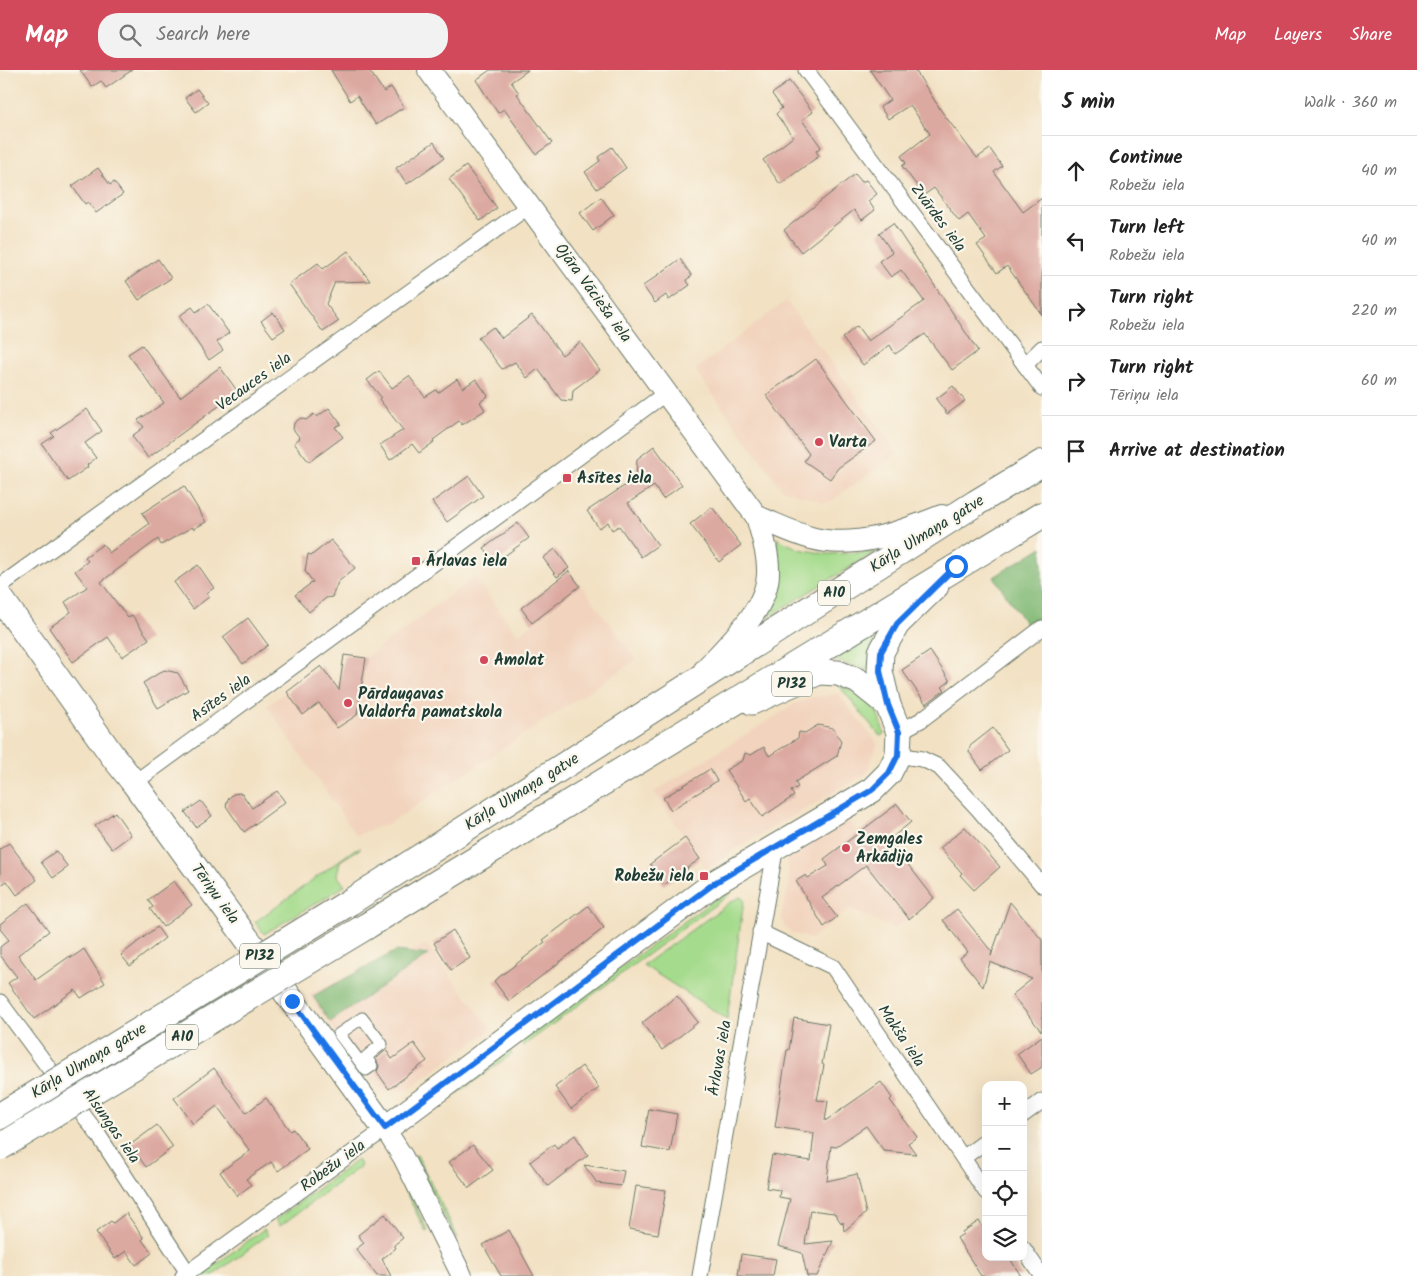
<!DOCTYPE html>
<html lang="en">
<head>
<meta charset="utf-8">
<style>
	:root { --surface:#fff; --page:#f2f2f2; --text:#222; --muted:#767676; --line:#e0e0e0; --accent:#d1495b }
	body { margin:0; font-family:Kalam,sans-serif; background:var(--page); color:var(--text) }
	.controls { position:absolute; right:15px; bottom:15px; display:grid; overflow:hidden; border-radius:10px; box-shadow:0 5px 20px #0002 }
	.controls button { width:45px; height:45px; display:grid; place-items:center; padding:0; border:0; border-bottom:1px solid var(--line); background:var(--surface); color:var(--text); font:25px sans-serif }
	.stop { position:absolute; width:15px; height:15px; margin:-11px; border:4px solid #1a73e8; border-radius:50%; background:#fff }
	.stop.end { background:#1a73e8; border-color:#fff; box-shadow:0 1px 5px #0008 }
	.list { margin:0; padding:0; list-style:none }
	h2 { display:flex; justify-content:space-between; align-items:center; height:65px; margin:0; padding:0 20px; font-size:21px }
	h2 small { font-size:16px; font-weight:400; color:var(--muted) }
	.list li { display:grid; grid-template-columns:32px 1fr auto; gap:15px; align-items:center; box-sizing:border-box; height:70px; padding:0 20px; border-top:1px solid var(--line) }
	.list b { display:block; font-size:19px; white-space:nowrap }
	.list p { margin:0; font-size:16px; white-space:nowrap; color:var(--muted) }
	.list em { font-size:16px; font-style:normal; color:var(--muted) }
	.icon { flex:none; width:28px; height:28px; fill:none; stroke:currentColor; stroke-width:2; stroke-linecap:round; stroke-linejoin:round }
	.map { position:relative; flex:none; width:1042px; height:1206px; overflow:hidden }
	header { display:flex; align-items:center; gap:30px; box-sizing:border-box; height:70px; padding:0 25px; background:var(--accent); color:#fff }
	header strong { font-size:24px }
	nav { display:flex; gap:28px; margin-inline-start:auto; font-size:18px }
	.search { width:350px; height:45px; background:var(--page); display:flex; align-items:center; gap:12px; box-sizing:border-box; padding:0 18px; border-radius:20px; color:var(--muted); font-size:19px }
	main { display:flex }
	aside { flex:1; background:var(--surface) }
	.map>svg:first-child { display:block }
</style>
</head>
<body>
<header>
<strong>Map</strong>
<div class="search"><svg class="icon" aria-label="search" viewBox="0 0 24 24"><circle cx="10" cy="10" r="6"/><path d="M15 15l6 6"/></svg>Search here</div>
<nav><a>Map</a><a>Layers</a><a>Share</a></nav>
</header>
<main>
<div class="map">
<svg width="1042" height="1206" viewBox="0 0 1042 1206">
	<rect width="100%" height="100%" fill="#fbf7ec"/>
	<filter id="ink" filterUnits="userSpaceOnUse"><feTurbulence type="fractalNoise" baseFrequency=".02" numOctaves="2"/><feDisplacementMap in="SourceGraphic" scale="10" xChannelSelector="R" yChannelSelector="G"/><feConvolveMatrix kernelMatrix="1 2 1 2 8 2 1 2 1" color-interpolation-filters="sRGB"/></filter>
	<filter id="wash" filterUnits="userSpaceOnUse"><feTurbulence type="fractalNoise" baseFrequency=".0096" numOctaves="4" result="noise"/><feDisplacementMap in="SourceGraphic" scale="20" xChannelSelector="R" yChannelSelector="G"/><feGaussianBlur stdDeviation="1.12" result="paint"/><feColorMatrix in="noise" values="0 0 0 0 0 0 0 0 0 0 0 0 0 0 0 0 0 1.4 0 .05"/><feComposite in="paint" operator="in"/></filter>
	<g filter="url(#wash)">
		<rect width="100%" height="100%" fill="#f2e1c3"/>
		<g fill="#f2d4be">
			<polygon points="786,231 898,383 831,431 825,433 782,419 695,300"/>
			<polygon points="474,507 518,565 582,516 636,590 390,753 356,765 267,636 321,596 339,619 344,585 366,588"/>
			<polygon points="838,624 878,674 866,704 739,777 707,799 654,722 796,633 812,627"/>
			<polygon points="846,749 860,763 921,839 893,859 850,839 810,869 792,863 784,856 781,846 789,817 787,784"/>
			<polygon points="426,874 491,959 409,1019 386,1021 373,1014 308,924 377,897"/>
		</g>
		<g fill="#a5db8c" stroke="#628c60">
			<polygon points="776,468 799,479 827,484 875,482 768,547 779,512 780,493"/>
			<polygon points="875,565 867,600 834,590"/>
			<path d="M837,613C865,629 876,629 884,664L880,666Z"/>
			<polygon points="361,778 340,791 337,805 345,816 264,864 255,852 355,779"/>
			<polygon points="729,819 731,823 523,976 520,971"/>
			<polygon points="741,827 744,830 727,949 643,895 732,831"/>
			<polygon points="509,980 512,984 451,1028 449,1025"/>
			<polygon points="417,1085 458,1168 456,1169 414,1087"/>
			<polygon points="357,1090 361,1096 280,1156 275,1150"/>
			<polygon points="398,1102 428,1161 426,1162 396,1103"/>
			<polygon points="264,1159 268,1165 212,1206 200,1206"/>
		</g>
		<g fill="#84bb78" stroke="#527c56">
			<polygon points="1042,477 1042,554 1031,562 994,507"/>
			<polygon points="396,881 428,885 330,952 313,926"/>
		</g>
		<g id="blocks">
			<g fill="#dca9a0">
				<polygon points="80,0 132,0 106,18 101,11 92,17"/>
				<polygon points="331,0 369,0 384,22 391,17 404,37 376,55 357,26 350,31"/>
				<polygon points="490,0 528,0 511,12 519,23 517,24 552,73 536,84 504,39 498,43 476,10"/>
				<polygon points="870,0 915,0 942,42 977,88 990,79 1002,96 994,102 1023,142 1042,128 1042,245 1007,196 997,203 977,175 986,169 968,144 959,151 934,118 924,125 902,96 906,93 901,86 930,64 910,35 888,49 880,37 890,30"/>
				<polygon points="789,11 813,42 802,50 821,77 816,81 819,86 780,114 763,90 793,67 776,44 782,38 772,24"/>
				<polygon points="197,19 208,33 196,42 185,28"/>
				<polygon points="434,72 444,88 407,114 396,98"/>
				<polygon points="612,77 626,98 597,119 585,102 600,91 598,87"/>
				<polygon points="466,96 497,138 480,151 449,109"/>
				<polygon points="98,98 110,115 114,112 123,124 96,143 88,132 85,134 72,116"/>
				<polygon points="855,104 862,112 866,110 877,124 868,131 875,140 862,150 854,140 801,182 784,160"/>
				<polygon points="601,127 614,145 593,161 580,143"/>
				<polygon points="893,153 978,281 952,300 925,264 895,284 890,275 863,295 842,268 857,256 868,271 924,231 901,200 891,207 879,191 892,182 879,163"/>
				<polygon points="348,181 370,211 335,212 326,234 339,251 323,262 289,214 318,193 323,199"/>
				<polygon points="158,189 171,208 139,230 126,211"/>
				<polygon points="680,189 692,206 686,210 690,215 669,230 666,225 655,233 643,216"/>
				<polygon points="208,234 229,263 217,272 223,280 209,290 179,246 192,237 196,242"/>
				<polygon points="273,242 285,259 273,267 261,251"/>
				<polygon points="532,245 562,285 580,272 600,300 573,320 572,331 561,330 538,299 527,308 515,292 502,299 478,268 493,257 502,268"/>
				<polygon points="142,275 180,327 220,297 238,322 148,388 132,366 144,357 138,350 164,333 128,284"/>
				<polygon points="816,289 876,371 838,398 830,409 804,391 809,384 766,325"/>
				<polygon points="379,301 392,318 409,306 425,327 436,320 438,323 457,309 463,318 476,309 488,326 480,332 485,340 462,355 459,351 433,370 434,372 419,383 412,374 390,390 380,375 403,360 379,329 381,327 367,310"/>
				<polygon points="953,316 965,331 947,344 936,329"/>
				<polygon points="329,338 341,354 335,357 343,367 309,392 294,373 300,368 293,359 294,353 301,348 306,350 314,344 317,347"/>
				<polygon points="87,339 102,361 85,373 96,388 87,395 88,397 68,411 42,374 54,366 51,363"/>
				<polygon points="654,376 682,415 663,429 654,416 628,433 658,475 641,487 619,456 612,460 608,452 599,458 587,441 636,408 637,389"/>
				<polygon points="469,406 483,426 447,452 432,432"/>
				<polygon points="184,416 206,452 193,459 192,457 161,475 158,469 101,512 128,548 132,545 149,569 122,587 108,567 73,592 49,558 71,542 65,532 87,517 75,501 88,491 85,487 103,474 109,483 149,454 142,443"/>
				<polygon points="712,437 741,475 719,492 690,454"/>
				<polygon points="518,453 529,468 495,493 484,478"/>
				<polygon points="331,470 355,498 338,512 332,527 326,528 309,542 295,525 313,512 305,501 308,484 312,485"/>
				<polygon points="555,479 569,498 557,507 543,488"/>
				<polygon points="198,495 214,518 206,523 209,527 193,539 174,512"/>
				<polygon points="569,501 580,516 532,553 521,538"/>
				<polygon points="248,548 268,575 243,594 223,567"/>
				<polygon points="930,581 950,611 942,617 945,620 926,634 902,600"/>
				<polygon points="344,585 366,588 357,645 337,658 319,633 303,645 287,622 321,596 339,620"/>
				<polygon points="164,600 178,603 188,620 158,638 143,613"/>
				<polygon points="818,655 833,658 841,671 837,686 795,712 798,717 791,721 794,726 762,747 750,728 746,731 726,700 743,690 745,683 751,685 764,677 769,686 798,668 799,662 805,663"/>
				<polygon points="993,658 1008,680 982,700 969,682 970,676"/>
				<polygon points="710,699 717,711 671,740 663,728"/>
				<polygon points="277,721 285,732 244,762 226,736 228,729 233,724 240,723 243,725 252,738"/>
				<polygon points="201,731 212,746 196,757 185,742"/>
				<polygon points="897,734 911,752 889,770 934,828 909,849 866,795 822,828 837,847 824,857 796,811 806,805 808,808 828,796 824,789"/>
				<polygon points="115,742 131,765 112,779 95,756"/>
				<polygon points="965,757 1000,797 974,820 960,805 962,803 940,778"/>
				<polygon points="685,768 700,789 687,798 686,808 678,805 664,815 650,794"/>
				<polygon points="9,773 37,810 17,825 7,811 0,816 0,779"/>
				<polygon points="56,781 68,797 53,808 41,792"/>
				<polygon points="174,811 192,835 163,857 150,839 153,837 148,830"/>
				<polygon points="1010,832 1042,870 1042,962 1012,925 1032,909 990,892 983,917 960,888 968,882 943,850 957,839 992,882 991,886"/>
				<polygon points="28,833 49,861 18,885 36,910 70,886 71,888 84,879 105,913 81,928 75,920 34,949 8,913 17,907 0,885 0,877 9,870 0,859 0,854"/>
				<polygon points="588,836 604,858 509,931 494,911 545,872 543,870"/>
				<polygon points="157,857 165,868 130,896 121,885"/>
				<polygon points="453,860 470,888 451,900 434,873"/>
				<polygon points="677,926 698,952 662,980 642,953"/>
				<polygon points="794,948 829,954 822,994 824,995 817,1030 828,1031 825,1051 881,1012 892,1028 890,1030 917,1067 908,1073 916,1084 884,1081 866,1056 835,1077 831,1076 827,1111 857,1104 866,1143 844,1161 843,1152 842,1154 834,1143 810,1140 805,1174 833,1171 817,1206 807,1206 802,1183 778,1176 790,1129 779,1127 780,1120 766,1118 772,1085 811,1091 814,1063 775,1057 787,980 789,980"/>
				<polygon points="1042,966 1042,997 1031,1004 1017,984"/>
				<polygon points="414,973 427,991 389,1019 377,1002 379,996 376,989 386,980 392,989"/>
				<polygon points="582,996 599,1018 571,1039 555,1017"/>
				<polygon points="214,998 246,1043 266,1028 290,1061 293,1059 308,1079 278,1101 271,1092 246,1109 251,1115 237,1126 220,1102 250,1081 217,1036 193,1054 174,1028"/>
				<polygon points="649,1039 677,1044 670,1082 642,1077"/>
				<polygon points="157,1055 173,1077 146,1097 130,1075"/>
				<polygon points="575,1065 588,1085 548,1116 530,1092 554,1074 557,1078"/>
				<polygon points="473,1075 493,1100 469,1118 449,1092"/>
				<polygon points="584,1095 624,1101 621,1116 597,1113"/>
				<polygon points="636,1116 666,1120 658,1164 629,1159"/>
				<polygon points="126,1143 144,1168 142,1170 152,1183 136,1195 126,1181 115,1189 96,1162 111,1151 113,1153"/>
				<polygon points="385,1144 403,1168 394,1175 396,1178 382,1189 391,1206 377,1206 356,1179 364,1173 358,1165"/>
				<polygon points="979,1151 986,1161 986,1187 1009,1187 1021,1206 981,1206 957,1168 963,1164 962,1162"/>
				<polygon points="509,1160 534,1206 501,1206 483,1175"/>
				<polygon points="741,1184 776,1189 773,1206 738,1206"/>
			</g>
		</g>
	</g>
	<g filter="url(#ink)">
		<use href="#blocks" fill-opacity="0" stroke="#697666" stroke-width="1"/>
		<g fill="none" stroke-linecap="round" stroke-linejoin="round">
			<defs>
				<polygon id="pedestrian" points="362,948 382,974 366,987 372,996 366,1000 339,964"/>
				<g id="minor">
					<polyline points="806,0 1042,318"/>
					<polyline points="1025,295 1042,278"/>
					<polyline points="0,516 529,136"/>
					<polyline points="899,662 921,650 1042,558"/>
					<polyline points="898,685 922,689 939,697 979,740 1042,815"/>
					<polyline points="134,713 666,323"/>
					<polyline points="760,862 833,897 986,1122"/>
					<polyline points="0,932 99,1066 188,1203"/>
					<polyline points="1023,1045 1042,1031"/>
					<polyline points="963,1088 986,1071"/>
					<polyline points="1023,1178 1042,1206"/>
					<polyline points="183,1206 385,1059"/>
					<polyline points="700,1206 776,776"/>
				</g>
				<polyline id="tertiary" points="385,1059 403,1087 462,1206"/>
				<g id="secondary">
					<path d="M429,0L757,447C762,464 768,482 768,499C770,538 728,574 704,601"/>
					<path d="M757,447C775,454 793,463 811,468C855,480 902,462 942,446"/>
				</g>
				<g id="primary">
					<polyline points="0,527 112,685 134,713 385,1059 716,812 872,720 889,703 898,685 899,662 888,635 880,601 881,582 897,554 936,516"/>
					<polyline points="752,632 819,602 838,603 858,611 888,635"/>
				</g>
				<g id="trunk">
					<polyline points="350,832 976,433 1042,393"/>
					<polyline points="365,857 1042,445"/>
				</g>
			</defs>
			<use href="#pedestrian" stroke="#697666" stroke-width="13"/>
			<use href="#minor" stroke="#697666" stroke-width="17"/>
			<use href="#tertiary" stroke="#697666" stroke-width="22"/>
			<use href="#secondary" stroke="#697666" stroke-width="24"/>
			<use href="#primary" stroke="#697666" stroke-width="27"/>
			<use href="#trunk" stroke="#697666" stroke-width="28"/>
			<use href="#pedestrian" stroke="#fff" stroke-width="11"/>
			<use href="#minor" stroke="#fff" stroke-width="15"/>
			<use href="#tertiary" stroke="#fff" stroke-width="20"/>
			<use href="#secondary" stroke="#fff" stroke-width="22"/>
			<use href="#primary" stroke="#fff" stroke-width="25"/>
			<use href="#trunk" stroke="#fff" stroke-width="26"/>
			<defs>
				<g id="trunk-bridge">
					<polyline points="0,1046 350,832"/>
					<polyline points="0,1077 365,857"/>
				</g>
			</defs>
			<use href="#trunk-bridge" stroke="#697666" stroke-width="28" stroke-linecap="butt"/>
			<use href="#trunk-bridge" stroke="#fff" stroke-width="26"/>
		</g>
	</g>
	<g fill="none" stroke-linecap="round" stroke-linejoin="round" filter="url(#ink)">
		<polyline stroke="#1a73e8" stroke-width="6" points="292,931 385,1058 716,812 872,720 889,703 898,685 899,662 888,635 880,601 881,582 897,554 956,496"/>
	</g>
	<g fill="#d1495b" stroke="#fbf7ec" stroke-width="2">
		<circle cx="819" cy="372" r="5"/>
		<rect x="562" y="403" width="10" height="10" rx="2.5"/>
		<rect x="411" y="486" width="10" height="10" rx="2.5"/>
		<circle cx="484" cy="590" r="5"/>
		<circle cx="348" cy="633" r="5"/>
		<circle cx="846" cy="778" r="5"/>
		<rect x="699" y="801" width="10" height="10" rx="2.5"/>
	</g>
	<g text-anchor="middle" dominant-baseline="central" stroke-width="4.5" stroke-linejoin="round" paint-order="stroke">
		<g fill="#fbf7ec" stroke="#61756b" stroke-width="1">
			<rect x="818" y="510.5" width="32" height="25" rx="4"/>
			<rect x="772" y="601.5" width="40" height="25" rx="4"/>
			<rect x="240" y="873.5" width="40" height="25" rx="4"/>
			<rect x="166" y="954.5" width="32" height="25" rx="4"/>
		</g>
		<g font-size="15" font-weight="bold" fill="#1f3d34">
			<text x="834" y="523">A10</text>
			<text x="792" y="614">P132</text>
			<text x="260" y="886">P132</text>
			<text x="182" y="967">A10</text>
		</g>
		<g font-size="16" fill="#1f3d34" stroke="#fbf7ec">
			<text transform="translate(938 148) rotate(53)">Zvārdes iela</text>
			<text transform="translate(593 223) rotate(54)">Ojāra Vācieša iela</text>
			<text transform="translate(254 312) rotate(-36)">Vecauces iela</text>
			<text transform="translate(927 464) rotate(-32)">Kārļa Ulmaņa gatve</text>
			<text transform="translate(221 628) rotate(-36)">Asītes iela</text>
			<text transform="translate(522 722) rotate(-32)">Kārļa Ulmaņa gatve</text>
			<text transform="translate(215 824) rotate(54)">Tēriņu iela</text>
			<text transform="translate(901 966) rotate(56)">Makša iela</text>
			<text transform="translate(720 988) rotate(-80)">Ārlavas iela</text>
			<text transform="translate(89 991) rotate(-31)">Kārļa Ulmaņa gatve</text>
			<text transform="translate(111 1056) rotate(55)">Alsungas iela</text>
			<text transform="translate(333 1096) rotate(-36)">Robežu iela</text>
		</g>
		<g font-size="16" font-weight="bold" fill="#1f3d34" stroke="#fbf7ec" text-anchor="start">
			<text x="829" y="372">Varta</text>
			<text x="577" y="408">Asītes iela</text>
			<text x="426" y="491">Ārlavas iela</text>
			<text x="494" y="590">Amolat</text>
			<text x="358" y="624">Pārdaugavas<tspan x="358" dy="18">Valdorfa pamatskola</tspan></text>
			<text x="856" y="769">Zemgales<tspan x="856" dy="18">Arkādija</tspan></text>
			<text x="694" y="806" text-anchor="end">Robežu iela</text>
		</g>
	</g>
</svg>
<div class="controls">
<button>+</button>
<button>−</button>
<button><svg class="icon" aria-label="locate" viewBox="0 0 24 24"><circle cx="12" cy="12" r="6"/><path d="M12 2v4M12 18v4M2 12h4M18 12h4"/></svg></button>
<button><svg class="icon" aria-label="layers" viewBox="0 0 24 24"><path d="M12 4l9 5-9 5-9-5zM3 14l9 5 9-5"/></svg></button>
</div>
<div class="stop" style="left:956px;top:496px"></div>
<div class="stop end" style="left:292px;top:931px"></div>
</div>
<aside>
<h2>5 min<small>Walk · 360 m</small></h2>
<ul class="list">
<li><svg class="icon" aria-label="ahead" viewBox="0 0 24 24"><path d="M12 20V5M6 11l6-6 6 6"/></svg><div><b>Continue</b><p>Robežu iela</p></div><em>40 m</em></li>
<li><svg class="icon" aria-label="left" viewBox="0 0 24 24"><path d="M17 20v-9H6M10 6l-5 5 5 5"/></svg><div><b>Turn left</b><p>Robežu iela</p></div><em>40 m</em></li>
<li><svg class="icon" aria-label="right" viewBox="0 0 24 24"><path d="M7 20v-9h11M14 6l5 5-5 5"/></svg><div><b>Turn right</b><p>Robežu iela</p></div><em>220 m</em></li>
<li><svg class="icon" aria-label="right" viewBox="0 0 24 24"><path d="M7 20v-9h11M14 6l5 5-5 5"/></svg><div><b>Turn right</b><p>Tēriņu iela</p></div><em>60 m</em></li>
<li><svg class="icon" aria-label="arrive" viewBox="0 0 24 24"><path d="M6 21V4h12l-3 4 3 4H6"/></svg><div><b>Arrive at destination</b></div></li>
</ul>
</aside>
</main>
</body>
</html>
